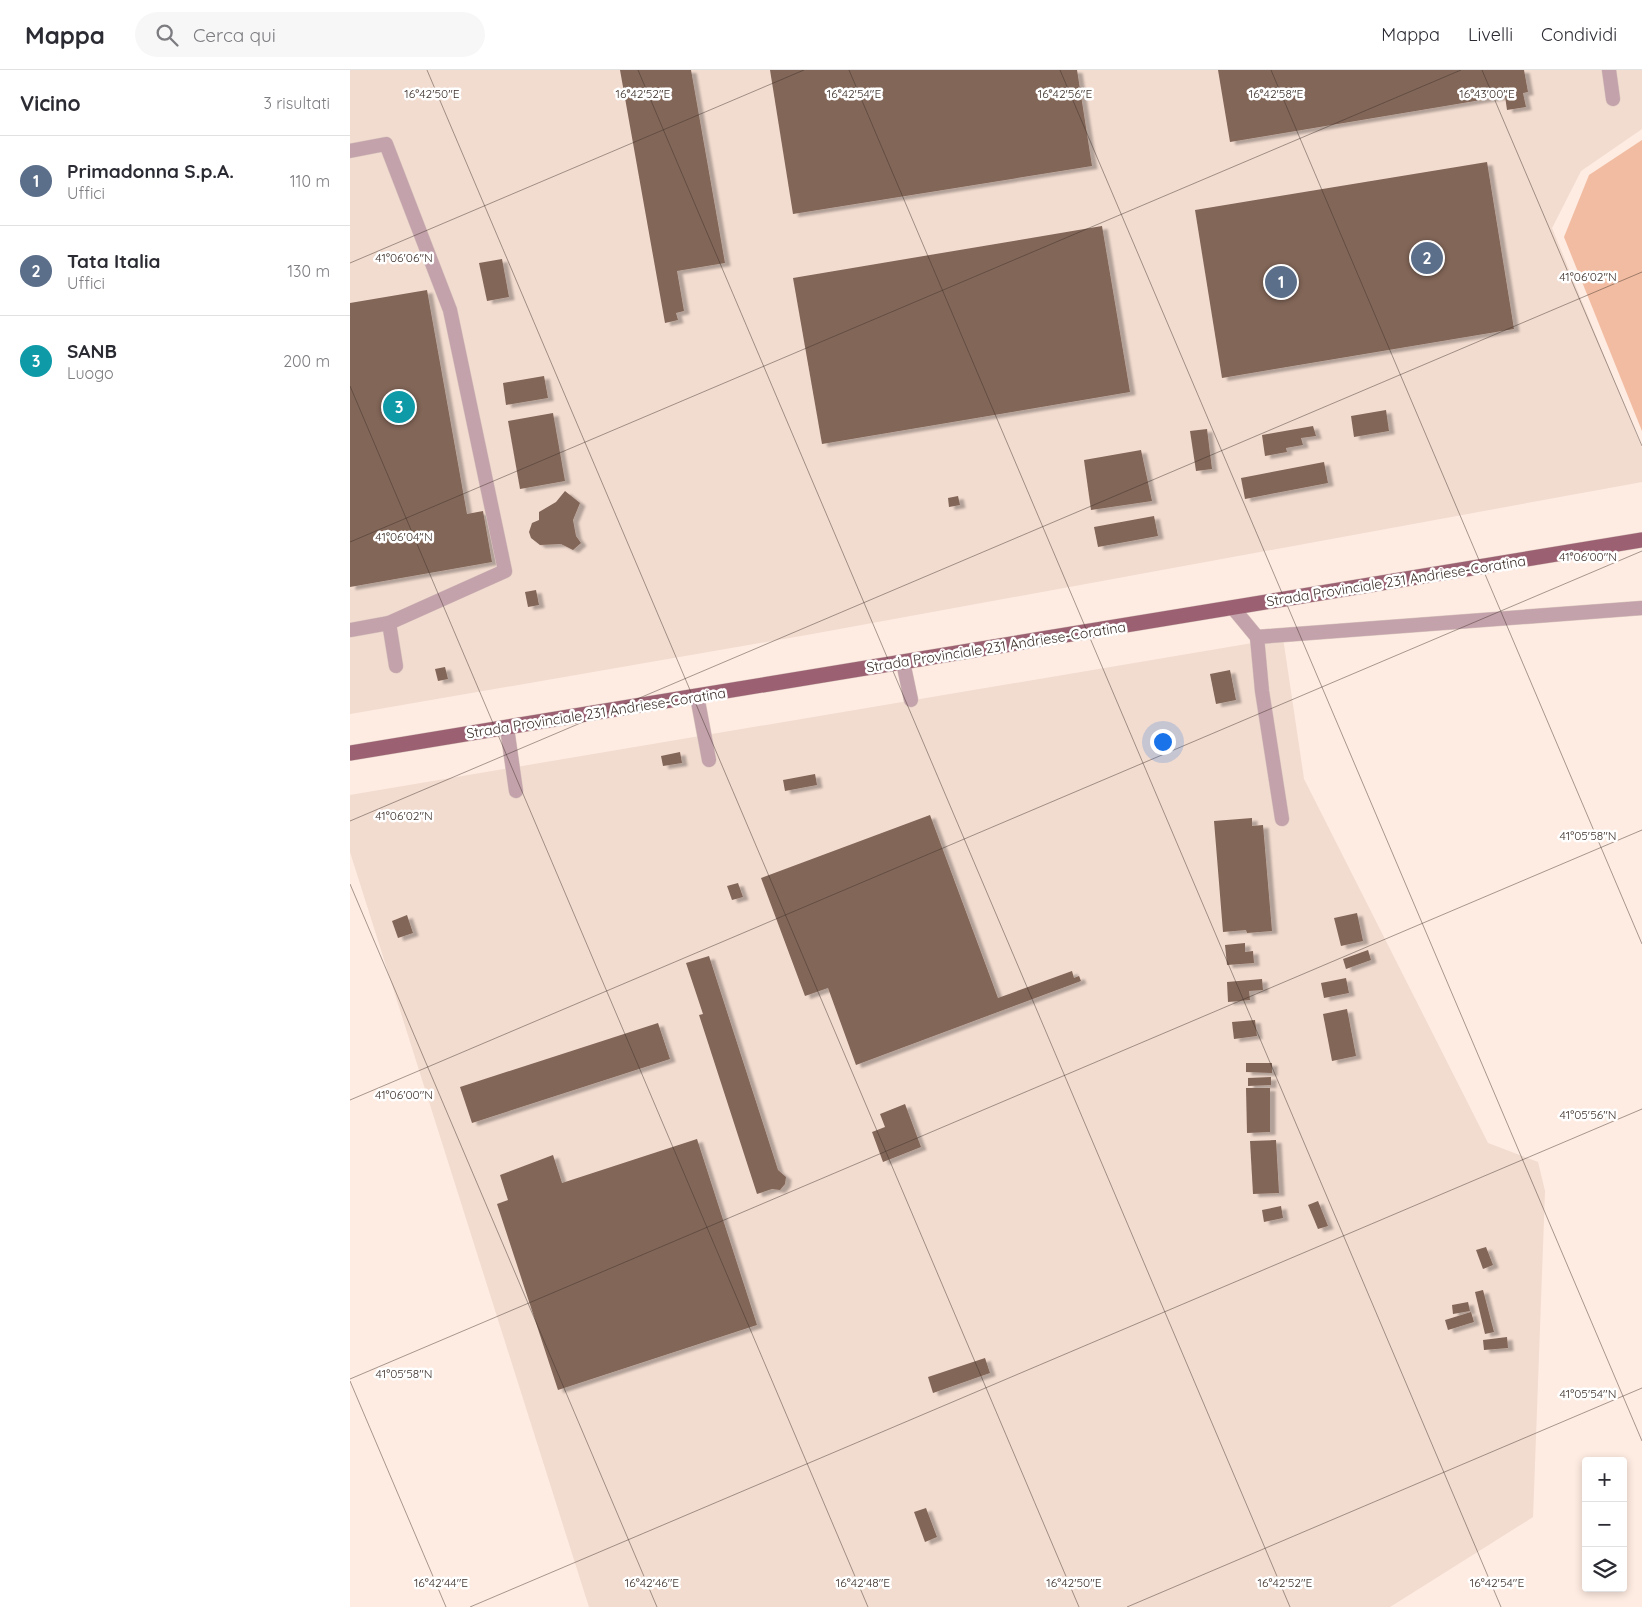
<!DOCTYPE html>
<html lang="it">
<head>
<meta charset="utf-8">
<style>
	:root { --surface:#fff; --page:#f7f7f7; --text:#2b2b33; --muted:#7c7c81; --line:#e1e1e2; --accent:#b45309 }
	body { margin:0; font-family:Quicksand,sans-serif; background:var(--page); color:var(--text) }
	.controls { position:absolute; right:15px; bottom:15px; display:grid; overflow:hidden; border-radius:5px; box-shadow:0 2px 8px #0003 }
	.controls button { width:45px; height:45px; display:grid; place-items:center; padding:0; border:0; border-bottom:1px solid var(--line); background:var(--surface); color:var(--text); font:25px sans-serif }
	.you { position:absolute; left:812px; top:671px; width:18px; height:18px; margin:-12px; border:4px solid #fff; border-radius:50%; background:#1a73e8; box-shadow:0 0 0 8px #1a73e833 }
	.badge { display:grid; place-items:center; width:32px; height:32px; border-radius:50%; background:var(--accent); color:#fff; font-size:16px; font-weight:700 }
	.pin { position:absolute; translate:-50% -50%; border:2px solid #fff; box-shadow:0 1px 5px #0006 }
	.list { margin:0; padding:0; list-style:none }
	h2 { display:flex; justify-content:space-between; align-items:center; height:65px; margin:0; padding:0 20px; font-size:21px }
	h2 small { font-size:16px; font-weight:400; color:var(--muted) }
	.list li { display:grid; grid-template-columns:32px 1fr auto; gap:15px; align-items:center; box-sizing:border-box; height:90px; padding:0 20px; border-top:1px solid var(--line) }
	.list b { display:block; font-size:19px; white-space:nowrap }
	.list p { margin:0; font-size:16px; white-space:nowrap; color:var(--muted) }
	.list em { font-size:16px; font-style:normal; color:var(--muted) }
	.icon { flex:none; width:28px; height:28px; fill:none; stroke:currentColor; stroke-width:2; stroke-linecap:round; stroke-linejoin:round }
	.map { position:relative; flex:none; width:1292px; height:1537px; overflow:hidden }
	header { display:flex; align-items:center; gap:30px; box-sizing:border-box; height:70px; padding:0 25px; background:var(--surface); border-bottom:1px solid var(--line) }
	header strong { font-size:24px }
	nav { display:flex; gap:28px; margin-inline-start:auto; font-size:18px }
	.search { width:350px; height:45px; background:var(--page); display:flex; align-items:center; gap:12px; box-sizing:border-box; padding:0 18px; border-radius:28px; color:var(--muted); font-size:19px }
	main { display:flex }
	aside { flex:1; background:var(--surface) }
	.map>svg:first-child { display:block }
</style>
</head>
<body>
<header>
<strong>Mappa</strong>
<div class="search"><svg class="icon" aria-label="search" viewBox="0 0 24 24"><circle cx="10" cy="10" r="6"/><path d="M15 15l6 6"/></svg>Cerca qui</div>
<nav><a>Mappa</a><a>Livelli</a><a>Condividi</a></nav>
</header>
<main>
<aside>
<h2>Vicino<small>3 risultati</small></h2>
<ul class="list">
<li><span class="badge" style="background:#5c6f8a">1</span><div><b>Primadonna S.p.A.</b><p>Uffici</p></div><em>110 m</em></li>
<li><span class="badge" style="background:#5c6f8a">2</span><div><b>Tata Italia</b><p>Uffici</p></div><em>130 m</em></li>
<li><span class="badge" style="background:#0f9aa8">3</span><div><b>SANB</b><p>Luogo</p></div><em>200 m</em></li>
</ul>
</aside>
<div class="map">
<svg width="1292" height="1537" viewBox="0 0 1292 1537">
	<defs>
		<filter id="shadow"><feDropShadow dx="5.5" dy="3" stdDeviation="1" flood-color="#0004"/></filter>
	</defs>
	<rect width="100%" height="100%" fill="#feebe1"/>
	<g fill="#f2dbcf">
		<polygon points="0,0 1292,0 1292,59 1231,101 1202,158 1292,378 1292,412 462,564 0,644"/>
		<polygon points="933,568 954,709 1138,1073 1188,1092 1195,1121 1183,1447 1040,1537 239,1537 0,782 0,725"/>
	</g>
	<polygon fill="#f1bca1" points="1292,70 1292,361 1214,167 1239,105"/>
	<g fill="#826658" filter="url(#shadow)">
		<polygon points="270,0 341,0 375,193 327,201 334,241 326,243 328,250 315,253"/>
		<polygon points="420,0 727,0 742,96 443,144"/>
		<polygon points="868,0 1174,0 1178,22 1173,23 1176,37 1157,40 1155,26 880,72"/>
		<polygon points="1137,92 1164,259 872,308 845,140"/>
		<polygon points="752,156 780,322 472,374 443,208"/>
		<polygon points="152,189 159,227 137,231 129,193"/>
		<polygon points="77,220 117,444 133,441 142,492 0,517 0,233"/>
		<polygon points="194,306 198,328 156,335 153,313"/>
		<polygon points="1036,340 1039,361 1004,367 1001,346"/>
		<polygon points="203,343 215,411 170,419 158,351"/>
		<polygon points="963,356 966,366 951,368 953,375 936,378 937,382 915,386 912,365"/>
		<polygon points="857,359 862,399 846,401 840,361"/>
		<polygon points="791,380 802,431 741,440 734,390"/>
		<polygon points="974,392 978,413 895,429 891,408"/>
		<polygon points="215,421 230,433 223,450 226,466 231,473 223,480 211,474 190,475 181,468 179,462 182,453 189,450 189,442 206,432"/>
		<polygon points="608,426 610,435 599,437 598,428"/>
		<polygon points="804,446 808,466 748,477 744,457"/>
		<polygon points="186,520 189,535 178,537 175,522"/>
		<polygon points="95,597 98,609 88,611 85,599"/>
		<polygon points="880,600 886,630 866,634 860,604"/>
		<polygon points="330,682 332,693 313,696 311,686"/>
		<polygon points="465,704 467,715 435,721 433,710"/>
		<polygon points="580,745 648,928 722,901 724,908 729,906 731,911 506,995 478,918 455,926 411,808"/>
		<polygon points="902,748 902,756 913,755 922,861 897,863 896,860 873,862 864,751"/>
		<polygon points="388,813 393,827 382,830 377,816"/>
		<polygon points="1007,843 1013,871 991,876 984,848"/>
		<polygon points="57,845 63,863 48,868 42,851"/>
		<polygon points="895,873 895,882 903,881 904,893 877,895 875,875"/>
		<polygon points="1018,880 1021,890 996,899 993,889"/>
		<polygon points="359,886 428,1100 436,1107 435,1114 430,1120 422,1119 407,1124 349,945 353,944 336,893"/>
		<polygon points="996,908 999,923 974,928 971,913"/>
		<polygon points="912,909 913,920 899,921 900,930 878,932 877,912"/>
		<polygon points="997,939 1006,986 982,991 973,944"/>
		<polygon points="905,950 907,966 884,969 882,952"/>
		<polygon points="308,953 320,989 122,1053 110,1017"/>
		<polygon points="896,993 922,993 922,1003 896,1002"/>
		<polygon points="921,1007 921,1015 898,1016 898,1008"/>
		<polygon points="896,1018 920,1018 920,1062 897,1063"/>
		<polygon points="555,1034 571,1077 533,1092 522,1062 535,1057 530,1044"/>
		<polygon points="347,1069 407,1255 208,1320 147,1134 158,1130 150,1105 203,1085 212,1113"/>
		<polygon points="926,1070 929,1123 903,1124 900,1071"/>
		<polygon points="968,1131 978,1156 968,1159 958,1135"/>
		<polygon points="931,1136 933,1148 914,1152 912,1140"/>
		<polygon points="1136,1177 1143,1195 1133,1199 1126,1180"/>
		<polygon points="1133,1220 1144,1262 1135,1264 1125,1222"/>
		<polygon points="1118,1232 1120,1241 1103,1244 1102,1235"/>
		<polygon points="1121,1242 1124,1252 1098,1260 1095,1250"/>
		<polygon points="1157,1267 1158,1278 1134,1280 1133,1270"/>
		<polygon points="635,1288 640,1303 583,1323 578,1307"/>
		<polygon points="576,1438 587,1467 575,1472 564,1442"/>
	</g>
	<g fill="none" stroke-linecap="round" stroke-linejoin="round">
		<defs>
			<g id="lane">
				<polyline points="1259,0 1263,29"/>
				<polyline points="0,81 36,74 100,240 155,501 39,553 0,560"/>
				<polyline points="883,538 907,567 912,621 932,749"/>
				<polyline points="39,553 46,596"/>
				<polyline points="907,567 1292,538"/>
				<polyline points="553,592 561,630"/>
				<polyline points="347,626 359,690"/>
				<polyline points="157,658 166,721"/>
			</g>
			<polyline id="primary" points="0,683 1292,470"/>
		</defs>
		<use href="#lane" stroke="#dbc9c0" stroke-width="15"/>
		<use href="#primary" stroke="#dbc9c0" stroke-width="16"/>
		<use href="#lane" stroke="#c4a2ab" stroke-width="14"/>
		<use href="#primary" stroke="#9b6172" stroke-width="15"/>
	</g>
	<path fill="none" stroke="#3b2f29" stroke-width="1" stroke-opacity="0.45" d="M77,0L729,1537M288,0L940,1537M499,0L1151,1537M710,0L1292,1371M921,0L1292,874M1132,0L1292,376M0,193L454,0M0,316L518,1537M0,472L1111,0M0,751L1292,202M0,814L307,1537M0,1030L1292,481M0,1309L1292,760M0,1311L96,1537M120,1537L1292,1039M777,1537L1292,1318"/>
	<g text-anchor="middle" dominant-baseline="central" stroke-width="5" stroke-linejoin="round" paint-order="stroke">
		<g font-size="14" fill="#3b2f29" stroke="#fff">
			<text transform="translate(1046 511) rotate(-9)">Strada Provinciale 231 Andriese-Coratina</text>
			<text transform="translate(646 577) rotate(-9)">Strada Provinciale 231 Andriese-Coratina</text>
			<text transform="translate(246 643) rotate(-9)">Strada Provinciale 231 Andriese-Coratina</text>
		</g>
	</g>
	<g font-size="12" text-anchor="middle" fill="#3b2f29" stroke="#fff" stroke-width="5" stroke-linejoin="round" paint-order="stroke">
		<text x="82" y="28">16°42'50"E</text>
		<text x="293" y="28">16°42'52"E</text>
		<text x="504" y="28">16°42'54"E</text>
		<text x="715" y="28">16°42'56"E</text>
		<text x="926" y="28">16°42'58"E</text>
		<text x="1137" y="28">16°43'00"E</text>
		<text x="54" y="192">41°06'06"N</text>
		<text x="1238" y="211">41°06'02"N</text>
		<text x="54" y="471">41°06'04"N</text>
		<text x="1238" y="491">41°06'00"N</text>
		<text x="54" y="750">41°06'02"N</text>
		<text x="1238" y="770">41°05'58"N</text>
		<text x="54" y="1029">41°06'00"N</text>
		<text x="1238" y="1049">41°05'56"N</text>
		<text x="54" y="1308">41°05'58"N</text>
		<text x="1238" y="1328">41°05'54"N</text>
		<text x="91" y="1517">16°42'44"E</text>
		<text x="302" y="1517">16°42'46"E</text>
		<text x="513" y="1517">16°42'48"E</text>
		<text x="724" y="1517">16°42'50"E</text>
		<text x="935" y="1517">16°42'52"E</text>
		<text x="1147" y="1517">16°42'54"E</text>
	</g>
</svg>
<div class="controls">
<button>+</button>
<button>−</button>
<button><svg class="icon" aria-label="layers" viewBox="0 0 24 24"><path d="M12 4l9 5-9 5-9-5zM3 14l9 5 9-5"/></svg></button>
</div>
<div class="you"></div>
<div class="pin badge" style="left:931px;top:212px;background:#5c6f8a">1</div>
<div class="pin badge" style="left:1077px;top:188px;background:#5c6f8a">2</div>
<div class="pin badge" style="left:49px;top:337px;background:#0f9aa8">3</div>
</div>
</main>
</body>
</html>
